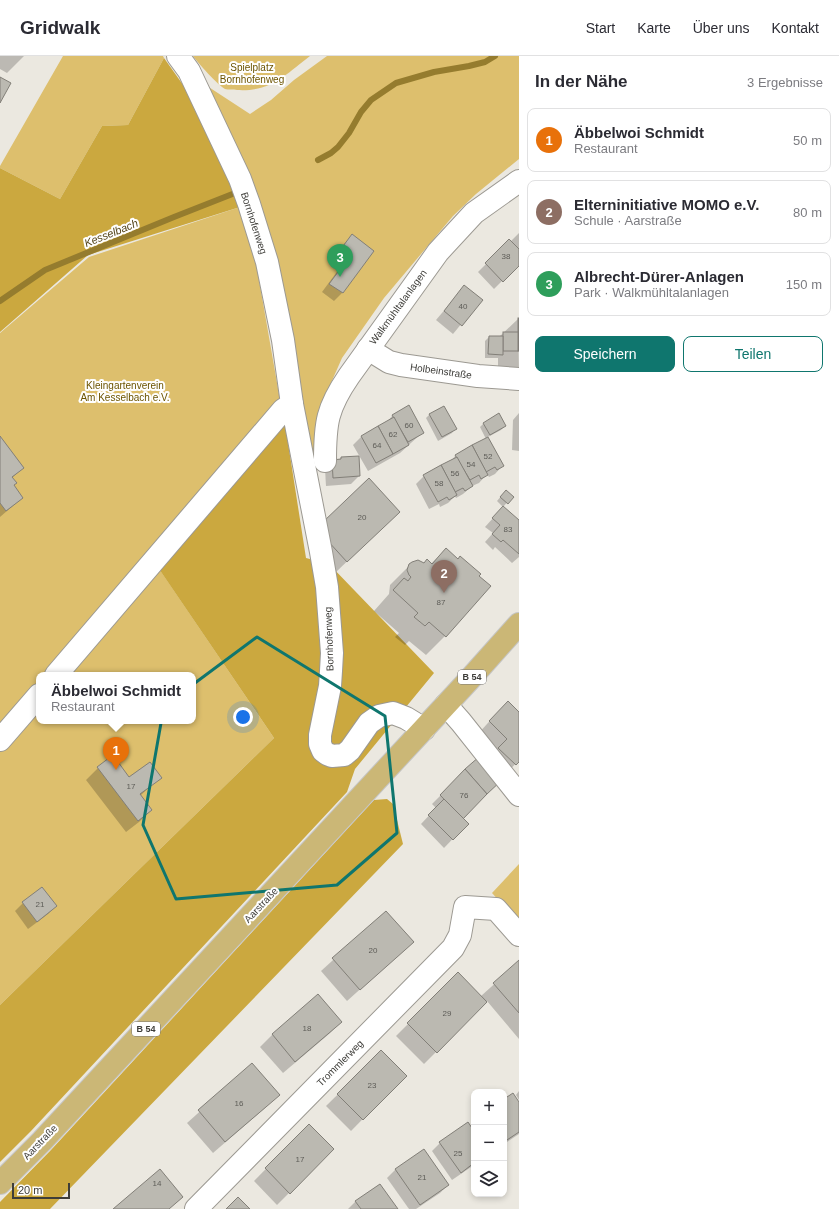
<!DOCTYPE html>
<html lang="de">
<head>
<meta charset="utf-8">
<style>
	:root { --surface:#fff; --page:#f2f2f3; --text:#2b2b33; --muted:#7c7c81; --line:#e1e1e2; --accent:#0f766e }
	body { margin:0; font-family:Helvetica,sans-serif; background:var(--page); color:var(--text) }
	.controls { position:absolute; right:12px; bottom:12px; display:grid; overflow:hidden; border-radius:8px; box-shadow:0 2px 6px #0003 }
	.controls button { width:36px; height:36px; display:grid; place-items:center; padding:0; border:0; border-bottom:1px solid var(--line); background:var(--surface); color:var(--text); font:20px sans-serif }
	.scale { position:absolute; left:12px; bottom:10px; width:58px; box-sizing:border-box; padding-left:4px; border:2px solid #3e3d39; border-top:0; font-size:11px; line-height:14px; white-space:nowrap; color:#3e3d39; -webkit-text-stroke:3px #fff; paint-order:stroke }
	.you { position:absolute; left:243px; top:661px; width:14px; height:14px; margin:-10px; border:3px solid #fff; border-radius:50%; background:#1a73e8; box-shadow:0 0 0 6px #1a73e833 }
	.badge { display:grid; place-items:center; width:26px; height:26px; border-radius:50%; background:var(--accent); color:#fff; font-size:13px; font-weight:700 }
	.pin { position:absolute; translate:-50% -33px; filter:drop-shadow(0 1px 2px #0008) }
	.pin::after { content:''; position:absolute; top:21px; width:14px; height:12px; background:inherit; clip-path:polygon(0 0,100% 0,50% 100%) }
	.popup { position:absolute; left:36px; top:616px; width:160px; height:52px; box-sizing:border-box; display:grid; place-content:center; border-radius:8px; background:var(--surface); filter:drop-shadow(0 1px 3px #0005); font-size:13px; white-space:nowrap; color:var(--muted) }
	.popup b { font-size:15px; color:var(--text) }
	.popup::after { content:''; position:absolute; left:50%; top:100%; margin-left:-8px; border:8px solid transparent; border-top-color:var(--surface) }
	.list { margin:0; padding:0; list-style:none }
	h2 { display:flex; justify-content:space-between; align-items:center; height:52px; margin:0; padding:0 16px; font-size:17px }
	h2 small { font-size:13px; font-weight:400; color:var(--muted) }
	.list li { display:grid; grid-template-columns:26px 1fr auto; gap:12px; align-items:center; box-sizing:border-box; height:64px; margin:0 8px 8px; padding:0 8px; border:1px solid var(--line); border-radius:8px }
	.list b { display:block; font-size:15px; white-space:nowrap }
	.list p { margin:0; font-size:13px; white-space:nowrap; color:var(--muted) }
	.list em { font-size:13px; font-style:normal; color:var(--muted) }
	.actions { display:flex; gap:8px; padding:12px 16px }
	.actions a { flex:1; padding:9px 0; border:1px solid var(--accent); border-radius:8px; text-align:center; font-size:14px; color:var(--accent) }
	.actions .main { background:var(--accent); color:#fff }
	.icon { flex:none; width:22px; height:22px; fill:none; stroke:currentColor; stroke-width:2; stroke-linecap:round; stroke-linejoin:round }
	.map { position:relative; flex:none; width:519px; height:1153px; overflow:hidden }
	header { display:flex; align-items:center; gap:24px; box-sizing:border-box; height:56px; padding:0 20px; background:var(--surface); border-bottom:1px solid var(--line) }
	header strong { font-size:19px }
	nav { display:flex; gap:22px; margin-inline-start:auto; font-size:14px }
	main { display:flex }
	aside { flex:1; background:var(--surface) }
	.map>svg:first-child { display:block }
</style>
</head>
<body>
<header>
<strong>Gridwalk</strong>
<nav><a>Start</a><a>Karte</a><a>Über uns</a><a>Kontakt</a></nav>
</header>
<main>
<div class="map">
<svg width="519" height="1153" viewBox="0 0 519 1153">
	<rect width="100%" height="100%" fill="#ebe8e0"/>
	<g fill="#ddbf6d" fill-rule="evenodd">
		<polygon points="63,0 163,0 164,2 128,69 102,70 60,143 0,112 0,110"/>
		<path d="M193,0H310C285,19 271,36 237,34C234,33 228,34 225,33C218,29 198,7 193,0Z"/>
		<polygon points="327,0 519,0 519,103 476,138 453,160 384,242 342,302 327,336 315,400 312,404 298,333 201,26 250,58 271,44 294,24"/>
		<path d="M240,151L255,201L280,344L149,498L274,682L0,949V277L89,201ZM39,619H193V665H39Z"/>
		<polygon points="519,808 519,867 492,837"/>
	</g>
	<g fill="#cba83f">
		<polygon points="164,2 205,60 240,151 88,199 0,276 0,112 60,143 102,70 128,69"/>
		<polygon points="284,361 306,502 329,508 434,617 355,713 347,736 31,1075 0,1106 0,949 274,682 157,510"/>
		<polygon points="387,743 393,748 403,788 50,1153 0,1153 0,1146 51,1094 374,744"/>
	</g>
	<g fill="#0003">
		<polygon points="0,0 24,0 7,17 0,13"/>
		<polygon points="519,177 519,208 494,233 478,216 509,185 510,186"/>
		<polygon points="352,180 373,195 342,237 334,245 322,236 339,213 330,206 344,188"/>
		<polygon points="464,231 481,244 453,278 436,264"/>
		<polygon points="518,263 519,315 498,314 498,302 485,302 485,285 489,281 499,281"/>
		<polygon points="519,357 519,395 512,394 513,364"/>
		<polygon points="430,358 455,373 452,377 438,385 426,362"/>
		<polygon points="393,359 423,376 400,397 368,415 353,389 361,381 386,367"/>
		<polygon points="483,368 505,370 501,374 488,381 503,409 495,418 489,421 487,418 479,427 472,430 463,438 456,442 455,440 448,447 440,451 439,448 429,453 416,428 424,420 450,406 456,399 486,383 480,371"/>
		<polygon points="0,382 23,411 12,422 12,430 22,442 0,461"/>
		<polygon points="358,401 359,420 351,428 326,430 325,413 341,402"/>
		<polygon points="502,439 512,441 503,451 519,465 519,501 512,507 495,491 493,494 485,486 493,477 485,471 503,451 497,445"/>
		<polygon points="323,466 387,467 335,517"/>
		<polygon points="446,494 457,504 445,580 426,599 409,585 405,589 395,581 399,577 374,555 389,538 390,529 412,507 431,508"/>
		<polygon points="519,657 519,704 504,720 478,678 496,658"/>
		<polygon points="98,712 129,723 160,721 140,740 151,754 139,766 126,776 86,724"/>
		<polygon points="466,714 462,763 467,768 444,792 421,768 436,752 432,748"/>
		<polygon points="23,847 56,850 48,858 28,873 15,855"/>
		<polygon points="386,856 413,886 347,945 321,915"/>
		<polygon points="519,906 519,983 487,945 424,1008 396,980 458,918 481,940"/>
		<polygon points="318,939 341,966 329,978 283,1017 260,991 272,979"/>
		<polygon points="381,996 405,1020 351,1075 326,1050"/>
		<polygon points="252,1009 266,1051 213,1097 187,1067"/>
		<polygon points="519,1035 519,1044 516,1039"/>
		<polygon points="504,1044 519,1048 519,1078 504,1088"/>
		<polygon points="468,1068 474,1077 474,1109 452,1124 432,1095 440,1087"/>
		<polygon points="309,1069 333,1093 277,1149 254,1125"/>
		<polygon points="424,1094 448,1129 440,1137 416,1153 409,1153 387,1122 395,1114"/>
		<polygon points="356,1145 396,1153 348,1153"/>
	</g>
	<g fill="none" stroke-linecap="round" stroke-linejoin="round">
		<g stroke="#957c2e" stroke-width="6">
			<polyline points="318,104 331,97 338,91 349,77 361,56 371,44 396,27 434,16 469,10 485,6 495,0"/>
			<polyline points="0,245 45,214 174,161 235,137"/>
		</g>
	</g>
	<g fill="#bbb9b1" stroke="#827f78">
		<polygon points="0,21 11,27 0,47"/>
		<polygon points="352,178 374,195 343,237 329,228 347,204 338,197"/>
		<polygon points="509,183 519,193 519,210 503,226 485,207"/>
		<polygon points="464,229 483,244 462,270 444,255"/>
		<rect x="518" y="262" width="1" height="33"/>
		<rect x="503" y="276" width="15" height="19"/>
		<polygon points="489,280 503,280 503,299 488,298"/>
		<polygon points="409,349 424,377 408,386 392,359"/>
		<polygon points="444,350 457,373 442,381 429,358"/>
		<polygon points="499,357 506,370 490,379 483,367"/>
		<polygon points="394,361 409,389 393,398 378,370"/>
		<polygon points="378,370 393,398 376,407 361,380"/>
		<polygon points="0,380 24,412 12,421 17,427 14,429 23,442 6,455 0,447"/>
		<polygon points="488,381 504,410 497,414 495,411 486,416 472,389"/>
		<polygon points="472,389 488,419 481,423 479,419 470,424 455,399"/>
		<polygon points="359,400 360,420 333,422 332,404 341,403 341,401"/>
		<polygon points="457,401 473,430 465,435 463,432 455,436 441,409"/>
		<polygon points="441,409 457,439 449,444 447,441 438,446 423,419"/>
		<polygon points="369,422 400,456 347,506 327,484 323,466"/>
		<polygon points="506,434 514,441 508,448 500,441"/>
		<polygon points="503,450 519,464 519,498 503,484 501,486 492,478 500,469 492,462"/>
		<polygon points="446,492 458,503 460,500 481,518 479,520 491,530 446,581 429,566 425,570 414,561 418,557 393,534 404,522 408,525 411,521 409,519 407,514 409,508 412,506 418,504 424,507 427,503 432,508"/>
		<polygon points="508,645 519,656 519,706 516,709 498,692 507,683 489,665"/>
		<polygon points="113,699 129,721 150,706 162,722 140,738 152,754 138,765 97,711"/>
		<polygon points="480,700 502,724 487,738 465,713"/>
		<polygon points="465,713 487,738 463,763 440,739"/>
		<polygon points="444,743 469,768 453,784 428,759"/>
		<polygon points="42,831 57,850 37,866 22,846"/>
		<polygon points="386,855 414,886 360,934 332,902"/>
		<polygon points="519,904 519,957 493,927"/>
		<polygon points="458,916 487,946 437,997 407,967"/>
		<polygon points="318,938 342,966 295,1006 272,978"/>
		<polygon points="381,994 407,1020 363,1064 337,1038"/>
		<polygon points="252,1007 280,1039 225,1086 198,1054"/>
		<polygon points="513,1037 519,1046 519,1076 504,1086 504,1043"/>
		<polygon points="468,1066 474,1075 474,1107 461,1117 439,1086"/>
		<polygon points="309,1068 334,1093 290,1138 265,1112"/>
		<polygon points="424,1093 449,1129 420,1149 395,1113"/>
		<polygon points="160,1113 183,1141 169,1153 113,1153"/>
		<polygon points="380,1128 398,1153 361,1153 355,1145"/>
		<polygon points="238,1141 250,1153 226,1153"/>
	</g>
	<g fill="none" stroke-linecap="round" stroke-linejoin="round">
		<defs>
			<g id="minor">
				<polyline points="178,0 189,15 240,123 249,148 267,206 283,284 292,348 321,496 327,531 332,597 331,615 330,630 320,679 320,688 323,695 327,698 332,700 344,699 350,694 369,667 379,660 393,657 406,662 424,673"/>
				<polyline points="368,293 389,306 401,309 478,320 519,323"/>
				<path d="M325,405C325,367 327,352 349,320L438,196L474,157L519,125"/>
				<polyline points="56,619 283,354 292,348"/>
				<polyline points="446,649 461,666 519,739"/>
				<polyline points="0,684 39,639"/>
				<polyline points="196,1153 453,892 460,879 465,851 496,853 519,879"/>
			</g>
			<polyline id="major" points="0,1127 42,1085 469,624 519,568"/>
		</defs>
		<use href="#minor" stroke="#9c9992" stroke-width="24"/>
		<use href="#major" stroke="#c5c5c4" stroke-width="24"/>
		<use href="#minor" stroke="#fff" stroke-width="22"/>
		<use href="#major" stroke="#cbb776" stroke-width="22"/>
	</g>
	<path fill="none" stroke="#0f766e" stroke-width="3" stroke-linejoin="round" d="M257,581L385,660L397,777L337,829L176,843L143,769L164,650Z"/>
	<g text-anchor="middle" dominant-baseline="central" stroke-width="4" stroke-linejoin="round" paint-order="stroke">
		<g font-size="8" fill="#5d5c57">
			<text x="506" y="200">38</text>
			<text x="463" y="250">40</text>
			<text x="409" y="369">60</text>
			<text x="393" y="378">62</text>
			<text x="377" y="389">64</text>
			<text x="488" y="400">52</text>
			<text x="471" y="408">54</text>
			<text x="455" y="417">56</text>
			<text x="439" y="427">58</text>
			<text x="362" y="461">20</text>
			<text x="508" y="473">83</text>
			<text x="441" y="546">87</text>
			<text x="131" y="730">17</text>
			<text x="464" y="739">76</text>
			<text x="40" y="848">21</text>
			<text x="373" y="894">20</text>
			<text x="447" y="957">29</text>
			<text x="307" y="972">18</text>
			<text x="372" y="1029">23</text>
			<text x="239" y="1047">16</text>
			<text x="458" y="1097">25</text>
			<text x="300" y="1103">17</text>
			<text x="422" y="1121">21</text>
			<text x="157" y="1127">14</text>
		</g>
		<g fill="#fff" stroke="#787774" stroke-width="1">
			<rect x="458" y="614" width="28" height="14" rx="3"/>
			<rect x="132" y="966" width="28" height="14" rx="3"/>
		</g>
		<g font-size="9" font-weight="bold" fill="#3e3d39">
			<text x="472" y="621">B 54</text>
			<text x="146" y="973">B 54</text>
		</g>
		<g font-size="10" fill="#6c5400" stroke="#fff">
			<text x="252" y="11">Spielplatz<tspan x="252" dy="12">Bornhofenweg</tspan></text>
			<text x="125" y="329">Kleingartenverein<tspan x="125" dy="12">Am Kesselbach e.V.</tspan></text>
		</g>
		<g font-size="10" fill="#3e3d39" stroke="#fff">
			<text transform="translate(254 167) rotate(72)">Bornhofenweg</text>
			<text transform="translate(398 251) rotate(-54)">Walkmühltalanlagen</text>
			<text transform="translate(441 315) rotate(8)">Holbeinstraße</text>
			<text transform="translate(329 583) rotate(-92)">Bornhofenweg</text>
			<text transform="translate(261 849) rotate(-47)">Aarstraße</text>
			<text transform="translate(340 1007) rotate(-45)">Trommlerweg</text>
			<text transform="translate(40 1086) rotate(-46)">Aarstraße</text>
		</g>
		<g font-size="11" font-style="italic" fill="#55461b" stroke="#fff">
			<text transform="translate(111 177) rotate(-22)">Kesselbach</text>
		</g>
	</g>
</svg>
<div class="controls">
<button>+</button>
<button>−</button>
<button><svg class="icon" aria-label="layers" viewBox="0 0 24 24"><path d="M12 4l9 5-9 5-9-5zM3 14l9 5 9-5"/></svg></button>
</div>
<div class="scale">20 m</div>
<div class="you"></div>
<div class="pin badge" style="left:116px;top:714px;background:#e8710a">1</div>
<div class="popup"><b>Äbbelwoi Schmidt</b>Restaurant</div>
<div class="pin badge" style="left:444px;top:537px;background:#8d6e63">2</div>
<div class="pin badge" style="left:340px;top:221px;background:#2e9e5b">3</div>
</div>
<aside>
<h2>In der Nähe<small>3 Ergebnisse</small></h2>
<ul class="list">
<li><span class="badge" style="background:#e8710a">1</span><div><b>Äbbelwoi Schmidt</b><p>Restaurant</p></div><em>50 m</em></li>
<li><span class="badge" style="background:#8d6e63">2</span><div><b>Elterninitiative MOMO e.V.</b><p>Schule · Aarstraße</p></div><em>80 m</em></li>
<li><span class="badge" style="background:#2e9e5b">3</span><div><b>Albrecht-Dürer-Anlagen</b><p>Park · Walkmühltalanlagen</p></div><em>150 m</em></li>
</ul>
<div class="actions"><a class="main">Speichern</a><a>Teilen</a></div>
</aside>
</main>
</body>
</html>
